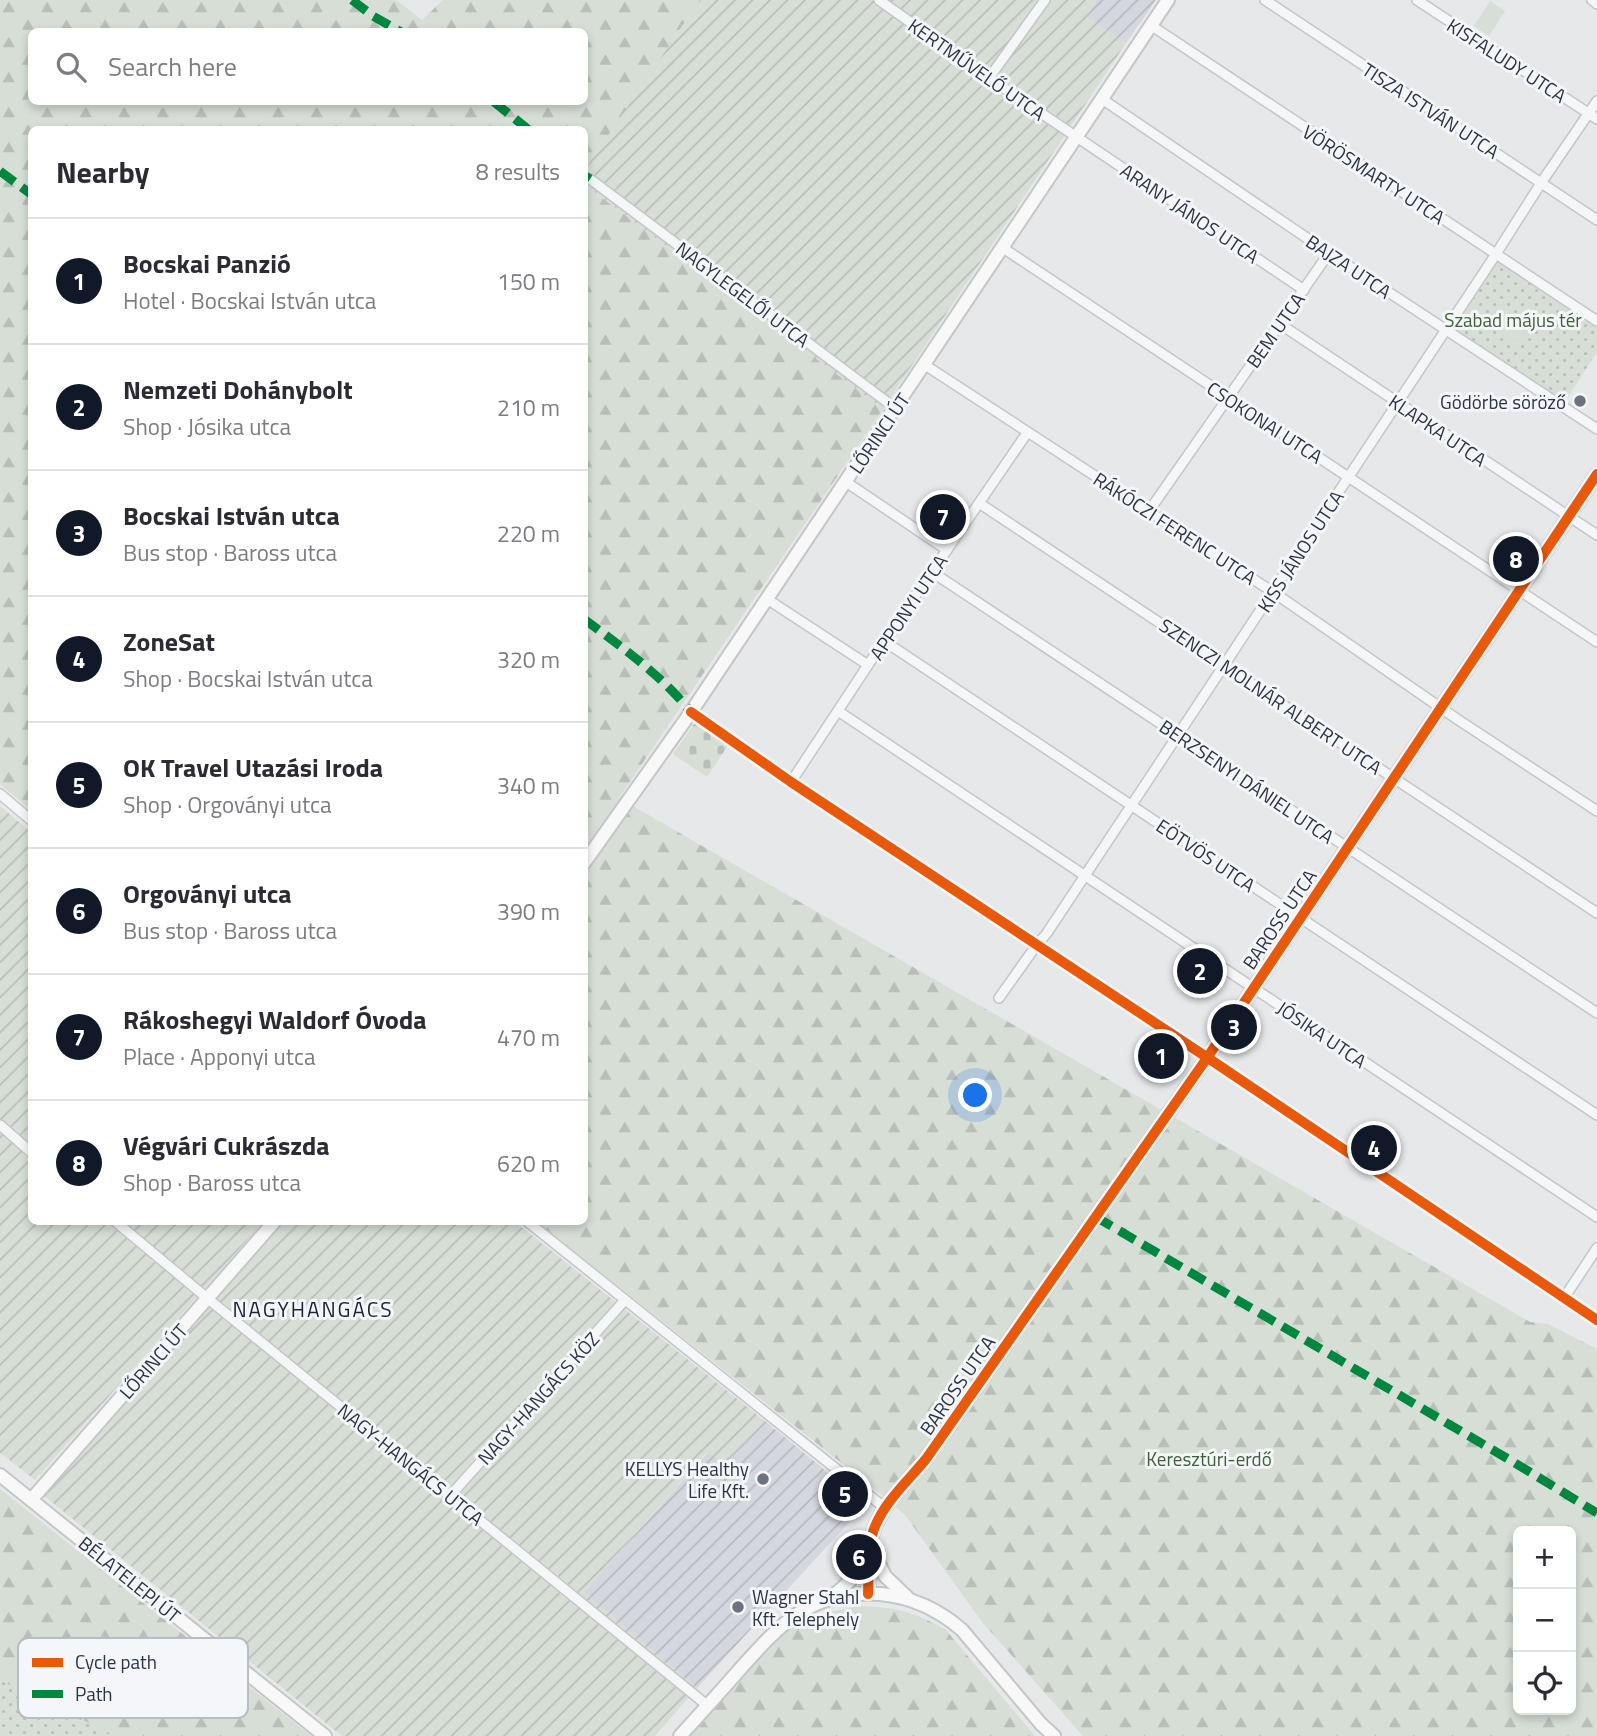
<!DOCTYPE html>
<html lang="en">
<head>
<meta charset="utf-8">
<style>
	:root { --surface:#fff; --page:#f7f7f7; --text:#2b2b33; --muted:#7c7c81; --line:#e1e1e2; --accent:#111827 }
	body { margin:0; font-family:"Titillium Web",sans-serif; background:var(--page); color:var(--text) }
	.controls { position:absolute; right:21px; bottom:21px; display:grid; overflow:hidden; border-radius:10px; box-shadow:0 4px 10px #0003 }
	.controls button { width:63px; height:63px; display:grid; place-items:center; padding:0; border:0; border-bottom:2px solid var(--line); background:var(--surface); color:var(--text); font:35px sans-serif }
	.you { position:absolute; left:976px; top:1096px; width:24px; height:24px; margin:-18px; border:5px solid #fff; border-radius:50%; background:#1a73e8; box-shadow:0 0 0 10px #1a73e833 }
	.badge { display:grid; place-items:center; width:46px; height:46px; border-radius:50%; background:var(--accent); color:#fff; font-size:23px; font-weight:700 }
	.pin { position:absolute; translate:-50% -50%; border:4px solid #fff; box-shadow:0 2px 7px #0006 }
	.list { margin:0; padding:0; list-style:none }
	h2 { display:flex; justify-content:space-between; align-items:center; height:91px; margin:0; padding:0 28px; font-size:30px }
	h2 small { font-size:23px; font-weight:400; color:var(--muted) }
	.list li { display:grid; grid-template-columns:46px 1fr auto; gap:21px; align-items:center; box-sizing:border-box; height:126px; padding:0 28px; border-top:2px solid var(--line) }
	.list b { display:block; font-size:26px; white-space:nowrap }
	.list p { margin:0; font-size:23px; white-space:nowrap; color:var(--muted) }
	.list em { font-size:23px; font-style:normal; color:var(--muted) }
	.icon { flex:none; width:38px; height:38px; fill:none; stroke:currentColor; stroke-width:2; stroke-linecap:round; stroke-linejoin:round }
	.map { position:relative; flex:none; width:1597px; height:1736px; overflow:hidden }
	.search { position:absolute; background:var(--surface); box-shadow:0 4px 10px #0003; left:28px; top:28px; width:560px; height:77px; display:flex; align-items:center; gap:18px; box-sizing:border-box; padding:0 24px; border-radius:10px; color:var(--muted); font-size:26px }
	.panel { position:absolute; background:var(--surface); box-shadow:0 4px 10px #0003; left:28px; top:126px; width:560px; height:1099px; border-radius:10px }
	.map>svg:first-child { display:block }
</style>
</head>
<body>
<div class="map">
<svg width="1597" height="1736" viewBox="0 0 1597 1736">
	<defs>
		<pattern id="industrial-furrows" width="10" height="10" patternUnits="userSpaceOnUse" patternTransform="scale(1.75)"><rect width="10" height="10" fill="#d4d7dd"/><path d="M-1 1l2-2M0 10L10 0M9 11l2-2" fill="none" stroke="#b6b9bf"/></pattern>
		<pattern id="grass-dots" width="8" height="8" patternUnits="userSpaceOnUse" patternTransform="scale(1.75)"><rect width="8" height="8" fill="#d6ded6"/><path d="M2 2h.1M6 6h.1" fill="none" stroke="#b8bfb9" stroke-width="1.8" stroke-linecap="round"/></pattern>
		<pattern id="forest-firs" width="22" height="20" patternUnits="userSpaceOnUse" patternTransform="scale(1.75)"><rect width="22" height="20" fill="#d6ded6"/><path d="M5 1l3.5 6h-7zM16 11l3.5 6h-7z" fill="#b8bfb9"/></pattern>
		<pattern id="cemetery-stones" width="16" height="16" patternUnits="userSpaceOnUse" patternTransform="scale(1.75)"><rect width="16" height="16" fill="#d6ded6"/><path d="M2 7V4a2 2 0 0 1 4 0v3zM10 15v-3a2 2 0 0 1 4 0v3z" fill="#b8bfb9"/></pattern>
		<pattern id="garden-furrows" width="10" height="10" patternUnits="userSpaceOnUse" patternTransform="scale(1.75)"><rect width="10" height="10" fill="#d6ded6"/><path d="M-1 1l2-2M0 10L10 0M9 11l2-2" fill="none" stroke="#b8bfb9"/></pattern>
	</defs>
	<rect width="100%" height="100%" fill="#e6e8ea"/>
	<g fill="url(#industrial-furrows)">
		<polygon points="1097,0 1156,0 1126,43 1086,17"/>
		<polygon points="765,1421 866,1504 697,1688 584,1592 708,1452 724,1464"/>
	</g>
	<g fill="url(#grass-dots)">
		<polygon points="1496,254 1597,321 1597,352 1562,406 1445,330"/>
		<polygon points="0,1680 116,1736 0,1736"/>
	</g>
	<g fill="url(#forest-firs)" fill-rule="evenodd">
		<path d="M0,0H396L422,20L443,0H700L585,171L584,130H32L31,810L0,784ZM32,32H584V102H32Z"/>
		<path d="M585,185L883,409L619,798L1530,1322L1548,1324L1597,1349V1736H1083L983,1623L905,1515L882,1495L537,1222H584ZM1518,1531H1571V1710H1518Z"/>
		<polygon points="0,1489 311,1736 116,1736 0,1680"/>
		<path d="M858,1606C895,1607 913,1611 946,1630L1035,1736H689L781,1633L820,1614Z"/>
	</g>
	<polygon fill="url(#cemetery-stones)" points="696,721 729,744 707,777 673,754"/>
	<g fill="url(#garden-furrows)">
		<polygon points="700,0 1097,0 1086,17 1126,43 883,409 585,185 584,171"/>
		<polygon points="0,806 31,832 32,1222 263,1222 35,1480 0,1453"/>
		<polygon points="284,1222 515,1222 765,1421 724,1464 707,1452 584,1592 697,1688 655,1736 342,1736 43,1495"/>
	</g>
	<g fill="#d6ded6">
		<polygon points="1490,1 1505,11 1489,36 1474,26"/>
		<polygon points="1502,306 1532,326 1520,344 1490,324"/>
	</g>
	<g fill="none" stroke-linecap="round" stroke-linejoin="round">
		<defs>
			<g id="street">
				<polyline points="879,0 989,78 1304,290"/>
				<polyline points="1265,0 1597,220"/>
				<polyline points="1417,0 1597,119"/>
				<polyline points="1592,0 1597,4"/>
				<polyline points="1152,26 1597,321"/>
				<polyline points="989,78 1045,0"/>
				<polyline points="1102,99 1329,253 1597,429"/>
				<polyline points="590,179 895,408"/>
				<polyline points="1003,248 1597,642"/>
				<polyline points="1280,324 1597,535"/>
				<polyline points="925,365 1273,592 1457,719 1597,811"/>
				<polyline points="846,482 947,550"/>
				<polyline points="979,503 1597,913"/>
				<polyline points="1149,511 1329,253"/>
				<polyline points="932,572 1597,1013"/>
				<polyline points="767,599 868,665"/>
				<polyline points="884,641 1597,1115"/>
				<polyline points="838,711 1597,1217"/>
				<polyline points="691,712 791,782 1214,1062 1597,1320"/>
				<polyline points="791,782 868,665 1027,433"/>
				<polyline points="0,794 32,821"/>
				<polyline points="999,998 1033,950 1047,933 1496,254 1541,183 1597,101"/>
				<polyline points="0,1125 32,1153"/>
				<polyline points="116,1222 207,1298 708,1706"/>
				<polyline points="528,1222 885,1508"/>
				<polyline points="1564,1298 1597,1248"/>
				<polyline points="450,1496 625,1300"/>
			</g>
			<g id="secondary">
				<polyline points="584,863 691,712 1168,0"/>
				<polyline points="0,1475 325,1736"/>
				<polyline points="31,1500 274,1222"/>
				<polyline points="872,1549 885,1576 908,1598"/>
				<path d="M868,1594C869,1573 867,1548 874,1529C884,1502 908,1481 926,1459L1207,1058L1597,474"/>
				<path d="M833,1596C849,1584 861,1568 869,1550"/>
				<path d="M680,1736C700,1714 721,1691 741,1668C783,1621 812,1590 880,1594C912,1597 938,1609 962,1630L1041,1724L1054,1736"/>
			</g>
		</defs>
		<use href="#street" stroke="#c4c6c8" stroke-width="12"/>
		<use href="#secondary" stroke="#c4c6c8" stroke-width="16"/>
		<use href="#street" stroke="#f5f6f7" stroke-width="9"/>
		<use href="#secondary" stroke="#f8f8f8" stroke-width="12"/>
		<g stroke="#00873e" stroke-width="9" stroke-dasharray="18 9" stroke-linecap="butt">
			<polyline points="352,0 373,16 401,32"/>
			<polyline points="494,102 529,130"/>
			<polyline points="0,171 32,195"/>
			<polyline points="584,175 590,179"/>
			<path d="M584,619C623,648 661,675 691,712"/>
			<polyline points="1096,1217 1515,1463 1597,1513"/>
		</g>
		<defs>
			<g id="cycleway">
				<polyline points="691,712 791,782 1214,1062 1597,1320"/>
				<path d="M868,1594C869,1573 867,1548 874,1529C884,1502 908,1481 926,1459L1207,1058L1597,474"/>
			</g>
		</defs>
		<use href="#cycleway" stroke="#f4f6f9" stroke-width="15"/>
		<use href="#cycleway" stroke="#e8590c" stroke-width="10"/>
	</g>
	<g fill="#6c737f" stroke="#f4f6f9" stroke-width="2.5">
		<circle cx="1580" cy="401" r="7"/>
		<circle cx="763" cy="1479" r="7"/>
		<circle cx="738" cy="1607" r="7"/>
	</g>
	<g text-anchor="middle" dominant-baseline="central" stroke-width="6" stroke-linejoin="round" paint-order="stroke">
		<g font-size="19" fill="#2b3445" stroke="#f4f6f9">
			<text transform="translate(1507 60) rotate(33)">KISFALUDY UTCA</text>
			<text transform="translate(977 69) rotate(35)">KERTMŰVELŐ UTCA</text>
			<text transform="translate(1431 110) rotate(33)">TISZA ISTVÁN UTCA</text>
			<text transform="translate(1374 174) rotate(33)">VÖRÖSMARTY UTCA</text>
			<text transform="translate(1190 213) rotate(34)">ARANY JÁNOS UTCA</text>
			<text transform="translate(1349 266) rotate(34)">BAJZA UTCA</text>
			<text transform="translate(743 294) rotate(37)">NAGYLEGELŐI UTCA</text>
			<text transform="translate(1275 330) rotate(-55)">BEM UTCA</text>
			<text transform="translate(1265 422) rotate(33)">CSOKONAI UTCA</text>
			<text transform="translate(1438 430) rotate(34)">KLAPKA UTCA</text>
			<text transform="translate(879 433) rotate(-56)">LŐRINCI ÚT</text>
			<text transform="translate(1175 528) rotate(33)">RÁKÓCZI FERENC UTCA</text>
			<text transform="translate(1300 551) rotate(-57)">KISS JÁNOS UTCA</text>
			<text transform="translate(908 607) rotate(-56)">APPONYI UTCA</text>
			<text transform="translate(1271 696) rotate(34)">SZENCZI MOLNÁR ALBERT UTCA</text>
			<text transform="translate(1247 781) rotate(34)">BERZSENYI DÁNIEL UTCA</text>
			<text transform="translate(1206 855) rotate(34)">EÖTVÖS UTCA</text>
			<text transform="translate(1279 919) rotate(-56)">BAROSS UTCA</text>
			<text transform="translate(1322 1034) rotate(34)">JÓSIKA UTCA</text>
			<text transform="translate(153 1361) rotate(-49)">LŐRINCI ÚT</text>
			<text transform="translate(957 1385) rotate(-55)">BAROSS UTCA</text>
			<text transform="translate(538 1398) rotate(-48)">NAGY-HANGÁCS KÖZ</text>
			<text transform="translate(411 1464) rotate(39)">NAGY-HANGÁCS UTCA</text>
			<text transform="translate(130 1579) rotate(39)">BÉLATELEPI ÚT</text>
		</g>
		<g font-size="19" fill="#3f6138" stroke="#f4f6f9">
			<text x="1513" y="319">Szabad május tér</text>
			<text x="1209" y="1458">Keresztúri-erdő</text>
		</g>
		<g font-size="19" fill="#2b3445" stroke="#f4f6f9" text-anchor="end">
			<text x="1566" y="401">Gödörbe söröző</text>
			<text x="749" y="1468">KELLYS Healthy<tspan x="749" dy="22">Life Kft.</tspan></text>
			<text x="752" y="1596" text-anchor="start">Wagner Stahl<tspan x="752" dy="22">Kft. Telephely</tspan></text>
		</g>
		<g font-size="21" letter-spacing="2" fill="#1d2536" stroke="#f4f6f9">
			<text x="313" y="1309">NAGYHANGÁCS</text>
		</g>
	</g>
	<rect x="18" y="1638" width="230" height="80" rx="10" fill="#f4f6f9" stroke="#b8bcc3" stroke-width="2"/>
	<rect x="32" y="1658" width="31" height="9" fill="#e8590c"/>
	<rect x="32" y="1690" width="31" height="8" fill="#00873e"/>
	<g font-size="19" fill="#2b3445">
		<text x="75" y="1669">Cycle path</text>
		<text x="75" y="1701">Path</text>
	</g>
</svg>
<div class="controls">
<button>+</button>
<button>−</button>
<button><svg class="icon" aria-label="locate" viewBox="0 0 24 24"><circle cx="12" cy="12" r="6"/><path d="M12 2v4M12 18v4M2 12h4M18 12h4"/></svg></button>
</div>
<div class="you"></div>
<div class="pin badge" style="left:1161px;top:1056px">1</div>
<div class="pin badge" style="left:1200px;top:971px">2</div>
<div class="pin badge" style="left:1234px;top:1027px">3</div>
<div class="pin badge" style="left:1374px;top:1148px">4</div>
<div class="pin badge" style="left:845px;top:1494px">5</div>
<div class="pin badge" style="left:859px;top:1557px">6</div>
<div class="pin badge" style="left:943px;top:517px">7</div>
<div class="pin badge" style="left:1516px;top:559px">8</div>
<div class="search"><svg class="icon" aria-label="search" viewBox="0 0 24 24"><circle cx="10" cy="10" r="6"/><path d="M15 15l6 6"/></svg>Search here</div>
<section class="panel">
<h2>Nearby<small>8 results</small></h2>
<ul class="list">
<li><span class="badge">1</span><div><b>Bocskai Panzió</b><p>Hotel · Bocskai István utca</p></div><em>150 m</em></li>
<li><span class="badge">2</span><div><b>Nemzeti Dohánybolt</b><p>Shop · Jósika utca</p></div><em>210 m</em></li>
<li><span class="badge">3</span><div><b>Bocskai István utca</b><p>Bus stop · Baross utca</p></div><em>220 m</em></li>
<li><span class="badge">4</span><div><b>ZoneSat</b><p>Shop · Bocskai István utca</p></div><em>320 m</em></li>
<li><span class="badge">5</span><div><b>OK Travel Utazási Iroda</b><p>Shop · Orgoványi utca</p></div><em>340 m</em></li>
<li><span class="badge">6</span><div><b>Orgoványi utca</b><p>Bus stop · Baross utca</p></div><em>390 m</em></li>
<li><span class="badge">7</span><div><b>Rákoshegyi Waldorf Óvoda</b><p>Place · Apponyi utca</p></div><em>470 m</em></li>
<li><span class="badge">8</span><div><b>Végvári Cukrászda</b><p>Shop · Baross utca</p></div><em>620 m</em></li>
</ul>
</section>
</div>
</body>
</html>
